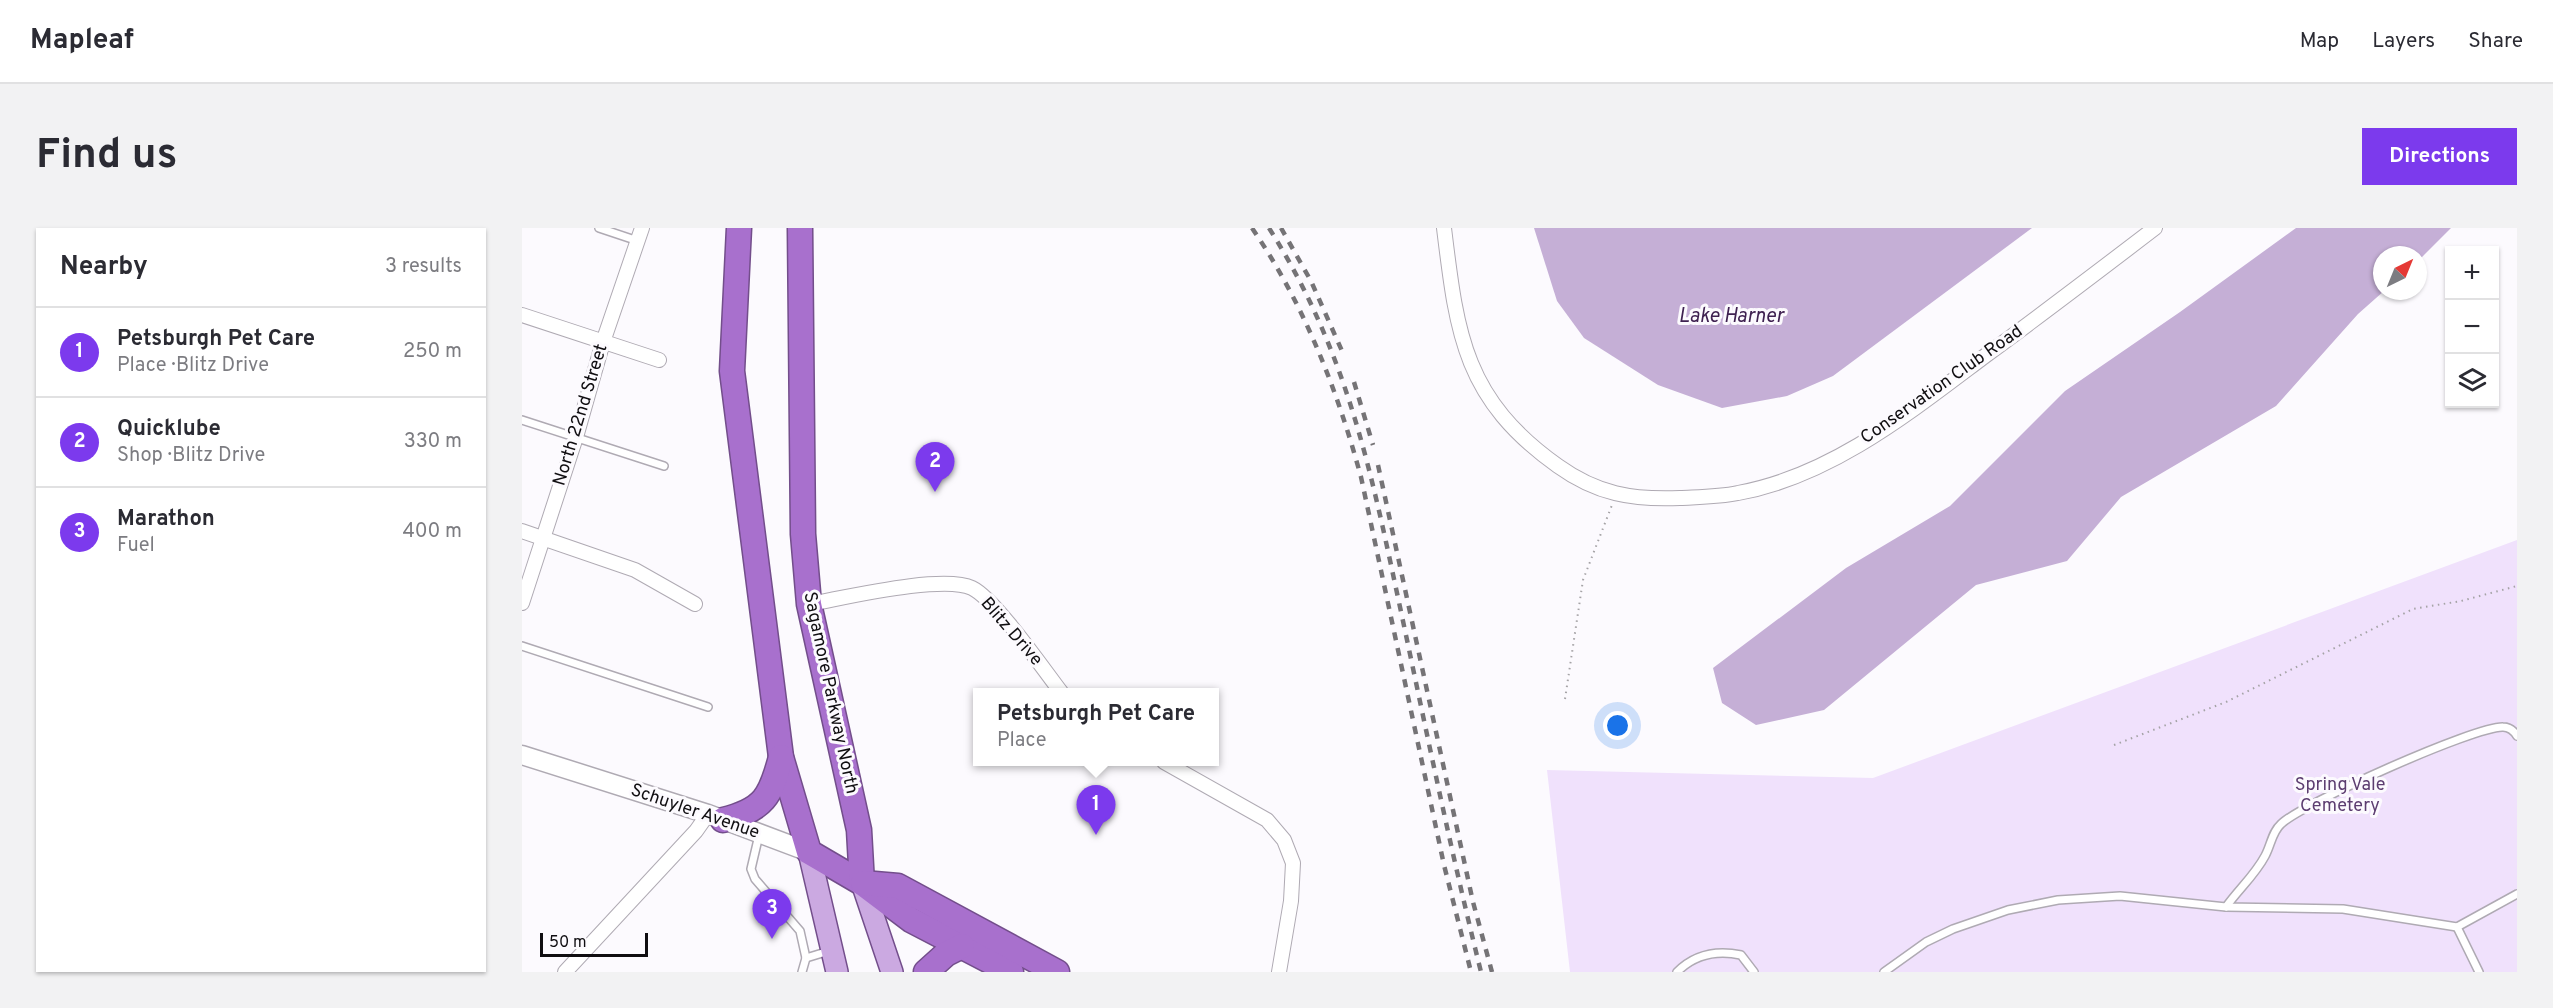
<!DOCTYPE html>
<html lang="en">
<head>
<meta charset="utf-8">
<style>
	:root { --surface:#fff; --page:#f2f2f3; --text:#2b2b33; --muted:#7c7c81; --line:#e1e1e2; --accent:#7c3aed }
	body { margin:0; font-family:Overpass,sans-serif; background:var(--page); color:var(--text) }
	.controls { position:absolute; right:18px; top:18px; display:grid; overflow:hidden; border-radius:0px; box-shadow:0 2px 4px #0004 }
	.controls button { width:54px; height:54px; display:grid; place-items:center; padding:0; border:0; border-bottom:2px solid var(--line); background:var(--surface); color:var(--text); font:30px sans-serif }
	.compass { position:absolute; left:1851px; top:18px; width:54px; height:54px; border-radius:50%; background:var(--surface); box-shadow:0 2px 4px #0004; rotate:43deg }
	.scale { position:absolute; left:18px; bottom:15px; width:108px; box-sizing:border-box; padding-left:6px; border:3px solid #100e11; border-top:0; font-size:16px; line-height:21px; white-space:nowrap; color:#100e11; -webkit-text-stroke:4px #fcfafe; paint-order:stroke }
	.you { position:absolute; left:1096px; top:498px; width:21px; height:21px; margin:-15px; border:4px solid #fff; border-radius:50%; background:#1a73e8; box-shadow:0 0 0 9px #1a73e833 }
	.badge { display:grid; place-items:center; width:39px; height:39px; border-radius:50%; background:var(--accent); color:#fff; font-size:20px; font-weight:700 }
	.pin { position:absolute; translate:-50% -50px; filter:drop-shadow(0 2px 3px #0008) }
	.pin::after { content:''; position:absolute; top:32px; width:21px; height:18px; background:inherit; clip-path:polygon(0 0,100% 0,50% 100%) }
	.popup { position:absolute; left:451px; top:460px; width:246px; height:78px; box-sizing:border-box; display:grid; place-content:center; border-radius:0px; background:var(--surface); filter:drop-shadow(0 2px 4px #0005); font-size:20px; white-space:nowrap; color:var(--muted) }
	.popup b { font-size:22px; color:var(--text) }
	.popup::after { content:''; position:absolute; left:50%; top:100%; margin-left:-12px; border:12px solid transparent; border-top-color:var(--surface) }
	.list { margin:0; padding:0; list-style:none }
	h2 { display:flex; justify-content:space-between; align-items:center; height:78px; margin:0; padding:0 24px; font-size:26px }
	h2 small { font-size:20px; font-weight:400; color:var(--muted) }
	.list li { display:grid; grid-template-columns:39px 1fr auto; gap:18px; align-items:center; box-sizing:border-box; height:90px; padding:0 24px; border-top:2px solid var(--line) }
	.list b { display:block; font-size:22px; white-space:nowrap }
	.list p { margin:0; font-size:20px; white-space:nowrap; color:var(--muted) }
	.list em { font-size:20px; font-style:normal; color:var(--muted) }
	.icon { flex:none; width:33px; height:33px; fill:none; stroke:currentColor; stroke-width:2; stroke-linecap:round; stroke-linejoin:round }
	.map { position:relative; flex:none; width:1995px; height:744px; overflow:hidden; border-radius:0px }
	header { display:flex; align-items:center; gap:36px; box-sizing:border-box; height:84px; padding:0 30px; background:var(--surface); border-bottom:2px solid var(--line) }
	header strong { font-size:28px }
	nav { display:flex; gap:33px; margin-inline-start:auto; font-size:21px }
	.intro { display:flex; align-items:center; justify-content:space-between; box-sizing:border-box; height:144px; padding:0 36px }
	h1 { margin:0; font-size:42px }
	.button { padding:15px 27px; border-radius:0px; background:var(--accent); color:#fff; font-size:21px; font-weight:700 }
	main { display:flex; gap:36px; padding:0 36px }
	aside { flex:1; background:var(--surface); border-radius:0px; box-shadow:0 2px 4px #0004 }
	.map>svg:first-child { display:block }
</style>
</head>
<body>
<header>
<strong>Mapleaf</strong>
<nav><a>Map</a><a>Layers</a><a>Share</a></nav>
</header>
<div class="intro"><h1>Find us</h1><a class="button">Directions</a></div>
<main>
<aside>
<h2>Nearby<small>3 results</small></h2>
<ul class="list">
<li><span class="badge">1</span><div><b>Petsburgh Pet Care</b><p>Place · Blitz Drive</p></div><em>250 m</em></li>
<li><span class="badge">2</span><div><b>Quicklube</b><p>Shop · Blitz Drive</p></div><em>330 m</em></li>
<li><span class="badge">3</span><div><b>Marathon</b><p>Fuel</p></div><em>400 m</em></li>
</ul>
</aside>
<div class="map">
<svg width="1995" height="744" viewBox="0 0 1995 744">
	<rect width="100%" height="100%" fill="#fcfafe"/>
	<polygon fill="#f0e1fc" points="1995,312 1995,744 1048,744 1025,542 1351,550"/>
	<g fill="#c5afd6">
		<polygon points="1012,0 1510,0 1311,148 1265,168 1200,180 1136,157 1062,110 1035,73"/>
		<polygon points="1774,0 1929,0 1896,33 1896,27 1860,27 1860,63 1862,63 1836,86 1754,178 1599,269 1545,333 1454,357 1302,482 1234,497 1200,475 1191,440 1324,340 1428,278 1543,163 1658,84"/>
	</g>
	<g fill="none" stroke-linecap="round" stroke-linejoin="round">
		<defs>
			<g id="lane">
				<polyline points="77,0 116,13"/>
				<polyline points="0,192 142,238"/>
				<polyline points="0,418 186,479"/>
				<polyline points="237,607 229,641 233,651 278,703 284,730"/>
				<path d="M1704,679C1716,662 1733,647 1743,628C1749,617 1750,604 1759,596C1779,576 1953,498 1981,499C1987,499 1992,503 1995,508"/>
				<polyline points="1935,699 1957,744"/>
				<polyline points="280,744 284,730 307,723"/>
				<path d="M1155,744C1173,726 1195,722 1219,727L1232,744"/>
				<polyline points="1362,744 1404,714 1431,701 1486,682 1536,672 1598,668 1704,679 1821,681 1935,699 1995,666"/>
			</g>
			<g id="street">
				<path d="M922,0C935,107 942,171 1036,238C1075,266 1110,272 1158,270C1177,269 1197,269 1216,265C1311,248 1392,181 1467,125C1523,84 1578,42 1633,0"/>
				<polyline points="0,87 137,132"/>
				<polyline points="0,303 113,342 173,376"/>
				<polyline points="0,375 54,209 81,114 120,0"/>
				<path d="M287,376C322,370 421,346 450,360C473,371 522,442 539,464"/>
				<polyline points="642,534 745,592 762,612 771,635 769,673 757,744"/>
				<polyline points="43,744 174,603 186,586"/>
			</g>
			<polyline id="secondary" points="0,527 186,586 287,624"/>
			<g id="primary">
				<polyline points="287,624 315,744"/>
				<polyline points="340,655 370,744"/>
			</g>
			<g id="highway">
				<polyline points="217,0 210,143 259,529 287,624 340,655 389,692 489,744"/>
				<polyline points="278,0 281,306 287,376 337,602 340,655"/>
				<path d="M201,592C242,582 249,568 259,529"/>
				<polyline points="341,655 376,658 535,744"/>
				<polyline points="404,744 424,726 440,718"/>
			</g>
		</defs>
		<use href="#lane" stroke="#afaab3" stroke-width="10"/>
		<use href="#street" stroke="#afaab3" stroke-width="16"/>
		<use href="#secondary" stroke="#afaab3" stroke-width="21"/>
		<use href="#primary" stroke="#734e8b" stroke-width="24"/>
		<use href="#highway" stroke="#734e8b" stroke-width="27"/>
		<g stroke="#a5a3a6" stroke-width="2" stroke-dasharray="1.5 4.5" stroke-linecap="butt">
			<polyline points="1043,471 1061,352 1090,277"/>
			<polyline points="1592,517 1704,474 1891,381 1939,373 1995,358"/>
		</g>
		<use href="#lane" stroke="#fff" stroke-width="7"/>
		<use href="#street" stroke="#fff" stroke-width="14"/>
		<use href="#secondary" stroke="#fff" stroke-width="18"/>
		<use href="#primary" stroke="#cba9e1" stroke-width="21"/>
		<use href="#highway" stroke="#a870cd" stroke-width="24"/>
		<g stroke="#757376" stroke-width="4.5" stroke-dasharray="8 8" stroke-linecap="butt">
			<path d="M730,0C782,76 815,161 839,249L922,637L949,744"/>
			<path d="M747,0C828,128 850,249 881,393C906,511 930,628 959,744"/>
			<polyline points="759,0 789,53 820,123"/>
			<polyline points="832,154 851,217"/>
			<polyline points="856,237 951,674 970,744"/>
		</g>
	</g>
	<g text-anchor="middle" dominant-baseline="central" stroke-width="6" stroke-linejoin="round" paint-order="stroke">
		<g font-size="18" fill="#100e11" stroke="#fcfafe">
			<text transform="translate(1420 157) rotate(-35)">Conservation Club Road</text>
			<text transform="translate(59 187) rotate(-73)">North 22nd Street</text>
			<text transform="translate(489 404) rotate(49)">Blitz Drive</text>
			<text transform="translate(308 465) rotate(78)">Sagamore Parkway North</text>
			<text transform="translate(173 584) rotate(19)">Schuyler Avenue</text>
		</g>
		<g font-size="18" fill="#5c3d70" stroke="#fcfafe">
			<text x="1818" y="557">Spring Vale<tspan x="1818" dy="21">Cemetery</tspan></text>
		</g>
		<g font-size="20" font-style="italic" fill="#3f2151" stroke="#fcfafe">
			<text x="1209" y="89">Lake Harner</text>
		</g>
	</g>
</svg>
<div class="controls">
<button>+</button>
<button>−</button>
<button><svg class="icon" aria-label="layers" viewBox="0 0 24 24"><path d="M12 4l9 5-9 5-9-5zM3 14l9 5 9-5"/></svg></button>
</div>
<svg class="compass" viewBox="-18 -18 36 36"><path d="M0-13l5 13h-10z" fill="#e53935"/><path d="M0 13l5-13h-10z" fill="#7c7c81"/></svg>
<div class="scale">50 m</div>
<div class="you"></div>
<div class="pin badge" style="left:574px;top:607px">1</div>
<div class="popup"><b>Petsburgh Pet Care</b>Place</div>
<div class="pin badge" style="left:413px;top:264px">2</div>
<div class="pin badge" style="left:250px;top:711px">3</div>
</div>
</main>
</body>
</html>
